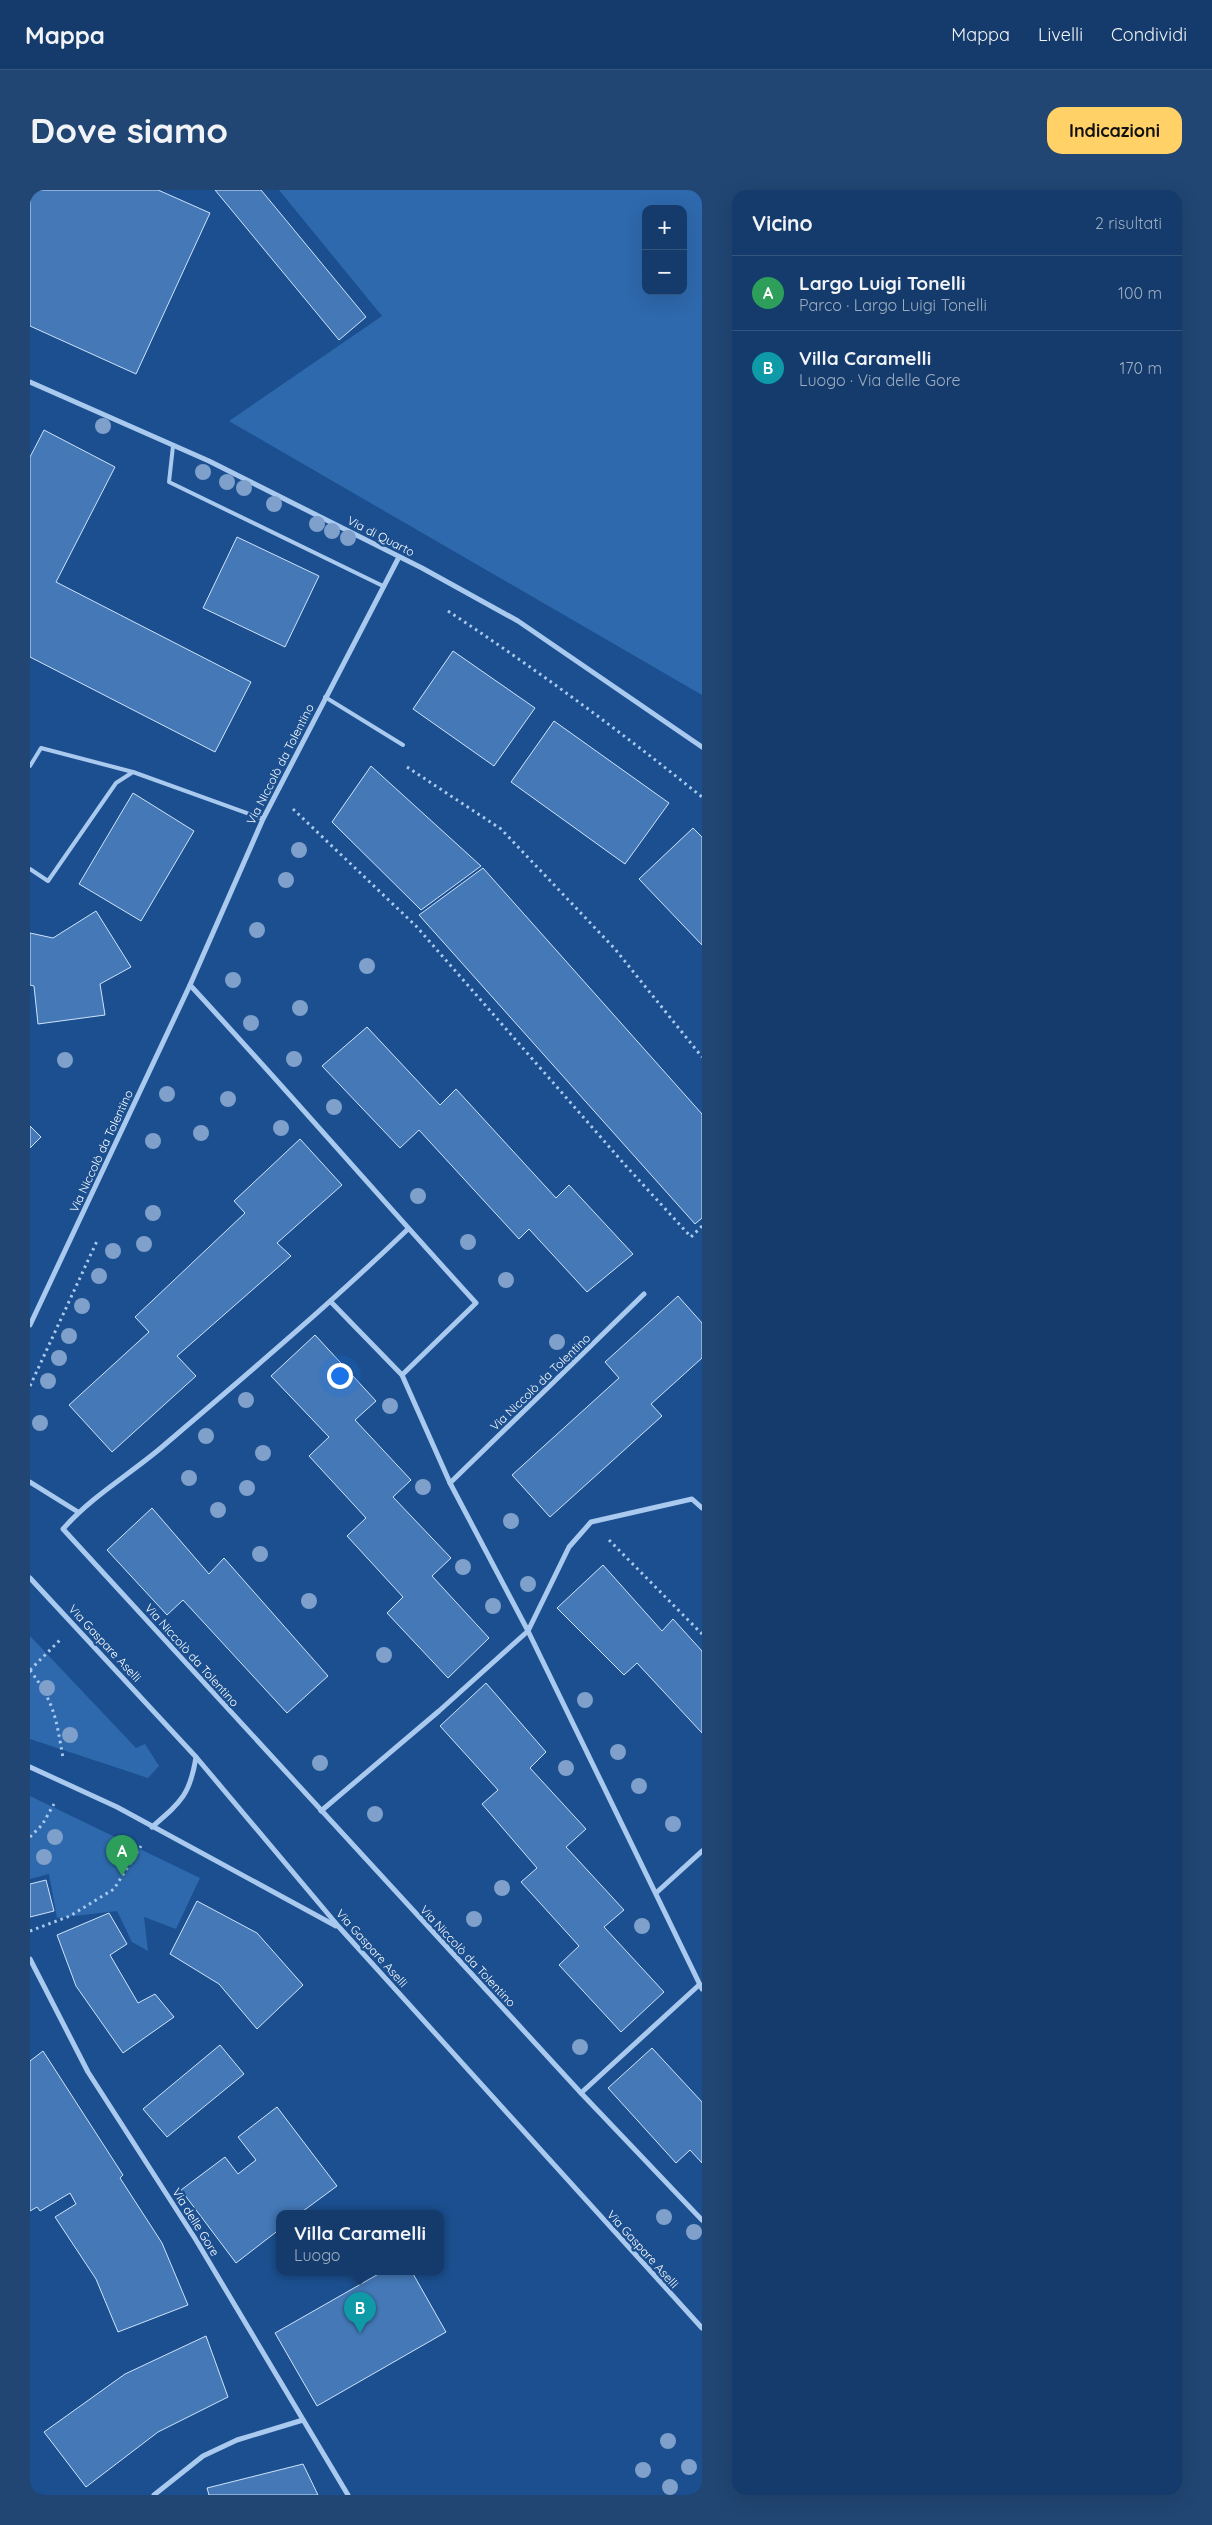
<!DOCTYPE html>
<html lang="it">
<head>
<meta charset="utf-8">
<style>
	:root { --surface:#143b6b; --page:#214673; --text:#f1f3f6; --muted:#9dadc1; --line:#33557e; --accent:#ffd166 }
	body { margin:0; font-family:Quicksand,sans-serif; background:var(--page); color:var(--text) }
	.controls { position:absolute; right:15px; top:15px; display:grid; overflow:hidden; border-radius:10px; box-shadow:0 5px 20px #0002 }
	.controls button { width:45px; height:45px; display:grid; place-items:center; padding:0; border:0; border-bottom:1px solid var(--line); background:var(--surface); color:var(--text); font:25px sans-serif }
	.you { position:absolute; left:309px; top:1185px; width:18px; height:18px; margin:-12px; border:4px solid #fff; border-radius:50%; background:#1a73e8; box-shadow:0 0 0 8px #1a73e833 }
	.badge { display:grid; place-items:center; width:32px; height:32px; border-radius:50%; background:var(--accent); color:#fff; font-size:16px; font-weight:700 }
	.pin { position:absolute; translate:-50% -41px; filter:drop-shadow(0 1px 2px #0008) }
	.pin::after { content:''; position:absolute; top:26px; width:18px; height:15px; background:inherit; clip-path:polygon(0 0,100% 0,50% 100%) }
	.popup { position:absolute; left:246px; top:2020px; width:168px; height:65px; box-sizing:border-box; display:grid; place-content:center; border-radius:10px; background:var(--surface); filter:drop-shadow(0 1px 4px #0005); font-size:16px; white-space:nowrap; color:var(--muted) }
	.popup b { font-size:19px; color:var(--text) }
	.popup::after { content:''; position:absolute; left:50%; top:100%; margin-left:-10px; border:10px solid transparent; border-top-color:var(--surface) }
	.list { margin:0; padding:0; list-style:none }
	h2 { display:flex; justify-content:space-between; align-items:center; height:65px; margin:0; padding:0 20px; font-size:21px }
	h2 small { font-size:16px; font-weight:400; color:var(--muted) }
	.list li { display:grid; grid-template-columns:32px 1fr auto; gap:15px; align-items:center; box-sizing:border-box; height:75px; padding:0 20px; border-top:1px solid var(--line) }
	.list b { display:block; font-size:19px; white-space:nowrap }
	.list p { margin:0; font-size:16px; white-space:nowrap; color:var(--muted) }
	.list em { font-size:16px; font-style:normal; color:var(--muted) }
	.map { position:relative; flex:none; width:672px; height:2305px; overflow:hidden; border-radius:15px }
	header { display:flex; align-items:center; gap:30px; box-sizing:border-box; height:70px; padding:0 25px; background:var(--surface); border-bottom:1px solid var(--line) }
	header strong { font-size:24px }
	nav { display:flex; gap:28px; margin-inline-start:auto; font-size:18px }
	.intro { display:flex; align-items:center; justify-content:space-between; box-sizing:border-box; height:120px; padding:0 30px }
	h1 { margin:0; font-size:35px }
	.button { padding:12px 22px; border-radius:15px; background:var(--accent); color:#111; font-size:18px; font-weight:700 }
	main { display:flex; gap:30px; padding:0 30px }
	aside { flex:1; background:var(--surface); border-radius:15px; box-shadow:0 5px 20px #0002 }
	.map>svg:first-child { display:block }
</style>
</head>
<body>
<header>
<strong>Mappa</strong>
<nav><a>Mappa</a><a>Livelli</a><a>Condividi</a></nav>
</header>
<div class="intro"><h1>Dove siamo</h1><a class="button">Indicazioni</a></div>
<main>
<div class="map">
<svg width="672" height="2305" viewBox="0 0 672 2305">
	<rect width="100%" height="100%" fill="#1b4f8f"/>
	<g fill="#2e69ad" fill-rule="evenodd">
		<path d="M249,0H672V505L199,231L352,126ZM616,19H653V101H616Z"/>
		<polygon points="0,1446 106,1558 115,1554 129,1576 118,1588 0,1549"/>
		<polygon points="0,1606 170,1688 146,1739 114,1727 118,1761 102,1752 87,1721 27,1728 19,1684 0,1689"/>
	</g>
	<g fill="#4478b7" stroke="#cfe3fa">
		<polygon points="0,0 128,0 180,23 106,184 0,136"/>
		<polygon points="185,0 231,0 336,127 309,150"/>
		<polygon points="14,240 85,277 26,392 221,492 185,562 0,467 0,267"/>
		<polygon points="207,347 289,386 255,457 173,418"/>
		<polygon points="423,461 505,518 464,576 383,519"/>
		<polygon points="524,531 639,613 595,674 481,592"/>
		<polygon points="341,576 451,676 391,720 302,632"/>
		<polygon points="103,603 164,641 111,731 49,694"/>
		<polygon points="663,638 672,647 672,755 609,689"/>
		<polygon points="453,678 672,924 672,1028 665,1034 389,725"/>
		<polygon points="66,721 101,777 70,794 75,825 8,834 4,796 0,795 0,743 23,748"/>
		<polygon points="337,837 410,915 426,899 526,1008 539,995 603,1064 557,1102 499,1039 489,1049 389,940 370,958 292,876"/>
		<polygon points="0,936 11,947 0,958"/>
		<polygon points="270,949 312,995 247,1053 261,1066 147,1166 166,1186 82,1262 39,1215 119,1142 105,1127 215,1023 204,1011"/>
		<polygon points="648,1106 672,1133 672,1168 621,1214 632,1226 520,1327 482,1285 589,1188 575,1172"/>
		<polygon points="285,1145 346,1211 325,1230 381,1290 363,1307 421,1368 402,1386 459,1448 418,1488 357,1423 373,1407 317,1346 336,1328 279,1266 299,1247 241,1186"/>
		<polygon points="122,1318 179,1384 194,1368 298,1486 257,1523 153,1410 137,1425 77,1360"/>
		<polygon points="573,1375 632,1441 643,1429 672,1461 672,1543 607,1473 594,1485 527,1418"/>
		<polygon points="456,1493 516,1562 500,1578 556,1639 536,1657 594,1720 574,1737 634,1802 591,1842 529,1775 549,1756 491,1692 507,1678 452,1614 468,1600 410,1536"/>
		<polygon points="16,1690 24,1721 0,1727 0,1694"/>
		<polygon points="167,1711 227,1743 273,1795 227,1839 189,1794 140,1764"/>
		<polygon points="79,1723 97,1754 80,1765 108,1813 125,1804 144,1827 93,1863 46,1796 27,1745"/>
		<polygon points="190,1855 214,1884 137,1947 113,1919"/>
		<polygon points="622,1858 672,1912 672,1973 660,1960 646,1973 578,1898"/>
		<polygon points="13,1861 93,1985 90,1988 132,2053 158,2115 88,2142 66,2089 25,2027 46,2014 40,2003 10,2021 7,2017 0,2021 0,1871"/>
		<polygon points="247,1917 307,1996 269,2024 250,2024 250,2039 206,2073 151,2000 195,1967 208,1984 226,1970 208,1947"/>
		<polygon points="352,2082 382,2082 416,2142 287,2216 245,2143"/>
		<polygon points="176,2146 198,2207 128,2242 56,2297 14,2242 95,2184"/>
		<polygon points="273,2274 288,2305 179,2305 177,2298"/>
	</g>
	<g fill="none" stroke-linecap="round" stroke-linejoin="round">
		<g stroke="#a9c9ee" stroke-width="3" stroke-dasharray="2.5 4" stroke-linecap="butt">
			<path d="M418,421C506,479 590,541 672,607"/>
			<polyline points="377,577 471,639 585,759 672,867"/>
			<polyline points="263,619 386,736 596,976 661,1047 672,1036"/>
			<polyline points="0,1196 67,1051"/>
			<polyline points="579,1350 672,1444"/>
			<path d="M0,1480C25,1514 26,1528 33,1568"/>
			<polyline points="0,1480 30,1450"/>
			<polyline points="0,1647 12,1635 24,1614"/>
			<polyline points="0,1741 40,1726 84,1699 111,1656"/>
		</g>
		<g stroke="#a9c9ee" stroke-width="4">
			<polyline points="143,256 139,292 353,396"/>
			<polyline points="295,507 373,555"/>
			<polyline points="0,576 11,558 103,582"/>
			<polyline points="0,679 18,691 86,593 103,582 233,629"/>
		</g>
		<g stroke="#a9c9ee" stroke-width="5">
			<polyline points="0,192 179,271 392,378 488,431 672,557"/>
			<path d="M160,795C257,900 350,1008 446,1113L372,1185L420,1293L498,1441L672,1799"/>
			<path d="M378,1039C299,1115 215,1186 132,1257C99,1285 62,1306 33,1339L551,1903L672,2030"/>
			<polyline points="301,1112 372,1185"/>
			<polyline points="0,1135 160,795 233,629 369,367"/>
			<polyline points="0,1292 48,1322"/>
			<polyline points="420,1293 614,1104"/>
			<polyline points="0,1388 166,1567 309,1737 672,2138"/>
			<polyline points="0,1577 87,1617 306,1736"/>
			<polyline points="291,1621 409,1521 498,1441 539,1357 561,1332 662,1309 672,1318"/>
			<path d="M122,1637C151,1612 160,1605 166,1567"/>
			<polyline points="626,1703 672,1661"/>
			<polyline points="0,1769 58,1882 166,2050 318,2305"/>
			<polyline points="551,1903 669,1795"/>
			<polyline points="124,2305 173,2266 207,2250 273,2230"/>
		</g>
	</g>
	<g fill="#7ea0ca">
		<circle cx="73" cy="236" r="8"/>
		<circle cx="173" cy="282" r="8"/>
		<circle cx="197" cy="292" r="8"/>
		<circle cx="214" cy="298" r="8"/>
		<circle cx="244" cy="314" r="8"/>
		<circle cx="287" cy="334" r="8"/>
		<circle cx="302" cy="341" r="8"/>
		<circle cx="318" cy="348" r="8"/>
		<circle cx="269" cy="660" r="8"/>
		<circle cx="256" cy="690" r="8"/>
		<circle cx="227" cy="740" r="8"/>
		<circle cx="337" cy="776" r="8"/>
		<circle cx="203" cy="790" r="8"/>
		<circle cx="270" cy="818" r="8"/>
		<circle cx="221" cy="833" r="8"/>
		<circle cx="264" cy="869" r="8"/>
		<circle cx="35" cy="870" r="8"/>
		<circle cx="137" cy="904" r="8"/>
		<circle cx="198" cy="909" r="8"/>
		<circle cx="304" cy="917" r="8"/>
		<circle cx="251" cy="938" r="8"/>
		<circle cx="171" cy="943" r="8"/>
		<circle cx="123" cy="951" r="8"/>
		<circle cx="388" cy="1006" r="8"/>
		<circle cx="123" cy="1023" r="8"/>
		<circle cx="438" cy="1052" r="8"/>
		<circle cx="114" cy="1054" r="8"/>
		<circle cx="83" cy="1061" r="8"/>
		<circle cx="69" cy="1086" r="8"/>
		<circle cx="476" cy="1090" r="8"/>
		<circle cx="52" cy="1116" r="8"/>
		<circle cx="39" cy="1146" r="8"/>
		<circle cx="527" cy="1152" r="8"/>
		<circle cx="29" cy="1168" r="8"/>
		<circle cx="18" cy="1191" r="8"/>
		<circle cx="216" cy="1210" r="8"/>
		<circle cx="360" cy="1216" r="8"/>
		<circle cx="10" cy="1233" r="8"/>
		<circle cx="176" cy="1246" r="8"/>
		<circle cx="233" cy="1263" r="8"/>
		<circle cx="159" cy="1288" r="8"/>
		<circle cx="393" cy="1297" r="8"/>
		<circle cx="217" cy="1298" r="8"/>
		<circle cx="188" cy="1320" r="8"/>
		<circle cx="481" cy="1331" r="8"/>
		<circle cx="230" cy="1364" r="8"/>
		<circle cx="433" cy="1377" r="8"/>
		<circle cx="498" cy="1394" r="8"/>
		<circle cx="279" cy="1411" r="8"/>
		<circle cx="463" cy="1416" r="8"/>
		<circle cx="354" cy="1465" r="8"/>
		<circle cx="17" cy="1498" r="8"/>
		<circle cx="555" cy="1510" r="8"/>
		<circle cx="40" cy="1545" r="8"/>
		<circle cx="588" cy="1562" r="8"/>
		<circle cx="290" cy="1573" r="8"/>
		<circle cx="536" cy="1578" r="8"/>
		<circle cx="609" cy="1596" r="8"/>
		<circle cx="345" cy="1624" r="8"/>
		<circle cx="643" cy="1634" r="8"/>
		<circle cx="25" cy="1647" r="8"/>
		<circle cx="14" cy="1667" r="8"/>
		<circle cx="472" cy="1698" r="8"/>
		<circle cx="444" cy="1729" r="8"/>
		<circle cx="612" cy="1736" r="8"/>
		<circle cx="550" cy="1857" r="8"/>
		<circle cx="634" cy="2027" r="8"/>
		<circle cx="664" cy="2042" r="8"/>
		<circle cx="638" cy="2251" r="8"/>
		<circle cx="659" cy="2277" r="8"/>
		<circle cx="613" cy="2280" r="8"/>
		<circle cx="640" cy="2297" r="8"/>
	</g>
	<g text-anchor="middle" dominant-baseline="central" stroke-width="5" stroke-linejoin="round" paint-order="stroke">
		<g font-size="12" fill="#fff" stroke="#1b4f8f">
			<text transform="translate(351 346) rotate(27)">Via di Quarto</text>
			<text transform="translate(250 574) rotate(-63)">Via Niccolò da Tolentino</text>
			<text transform="translate(71 961) rotate(-65)">Via Niccolò da Tolentino</text>
			<text transform="translate(510 1192) rotate(-44)">Via Niccolò da Tolentino</text>
			<text transform="translate(75 1453) rotate(47)">Via Gaspare Aselli</text>
			<text transform="translate(162 1465) rotate(48)">Via Niccolò da Tolentino</text>
			<text transform="translate(342 1758) rotate(48)">Via Gaspare Aselli</text>
			<text transform="translate(438 1766) rotate(47)">Via Niccolò da Tolentino</text>
			<text transform="translate(166 2032) rotate(58)">Via delle Gore</text>
			<text transform="translate(613 2059) rotate(48)">Via Gaspare Aselli</text>
		</g>
	</g>
</svg>
<div class="controls">
<button>+</button>
<button>−</button>
</div>
<div class="you"></div>
<div class="pin badge" style="left:92px;top:1686px;background:#2e9e5b">A</div>
<div class="pin badge" style="left:330px;top:2143px;background:#0f9aa8">B</div>
<div class="popup"><b>Villa Caramelli</b>Luogo</div>
</div>
<aside>
<h2>Vicino<small>2 risultati</small></h2>
<ul class="list">
<li><span class="badge" style="background:#2e9e5b">A</span><div><b>Largo Luigi Tonelli</b><p>Parco · Largo Luigi Tonelli</p></div><em>100 m</em></li>
<li><span class="badge" style="background:#0f9aa8">B</span><div><b>Villa Caramelli</b><p>Luogo · Via delle Gore</p></div><em>170 m</em></li>
</ul>
</aside>
</main>
</body>
</html>
